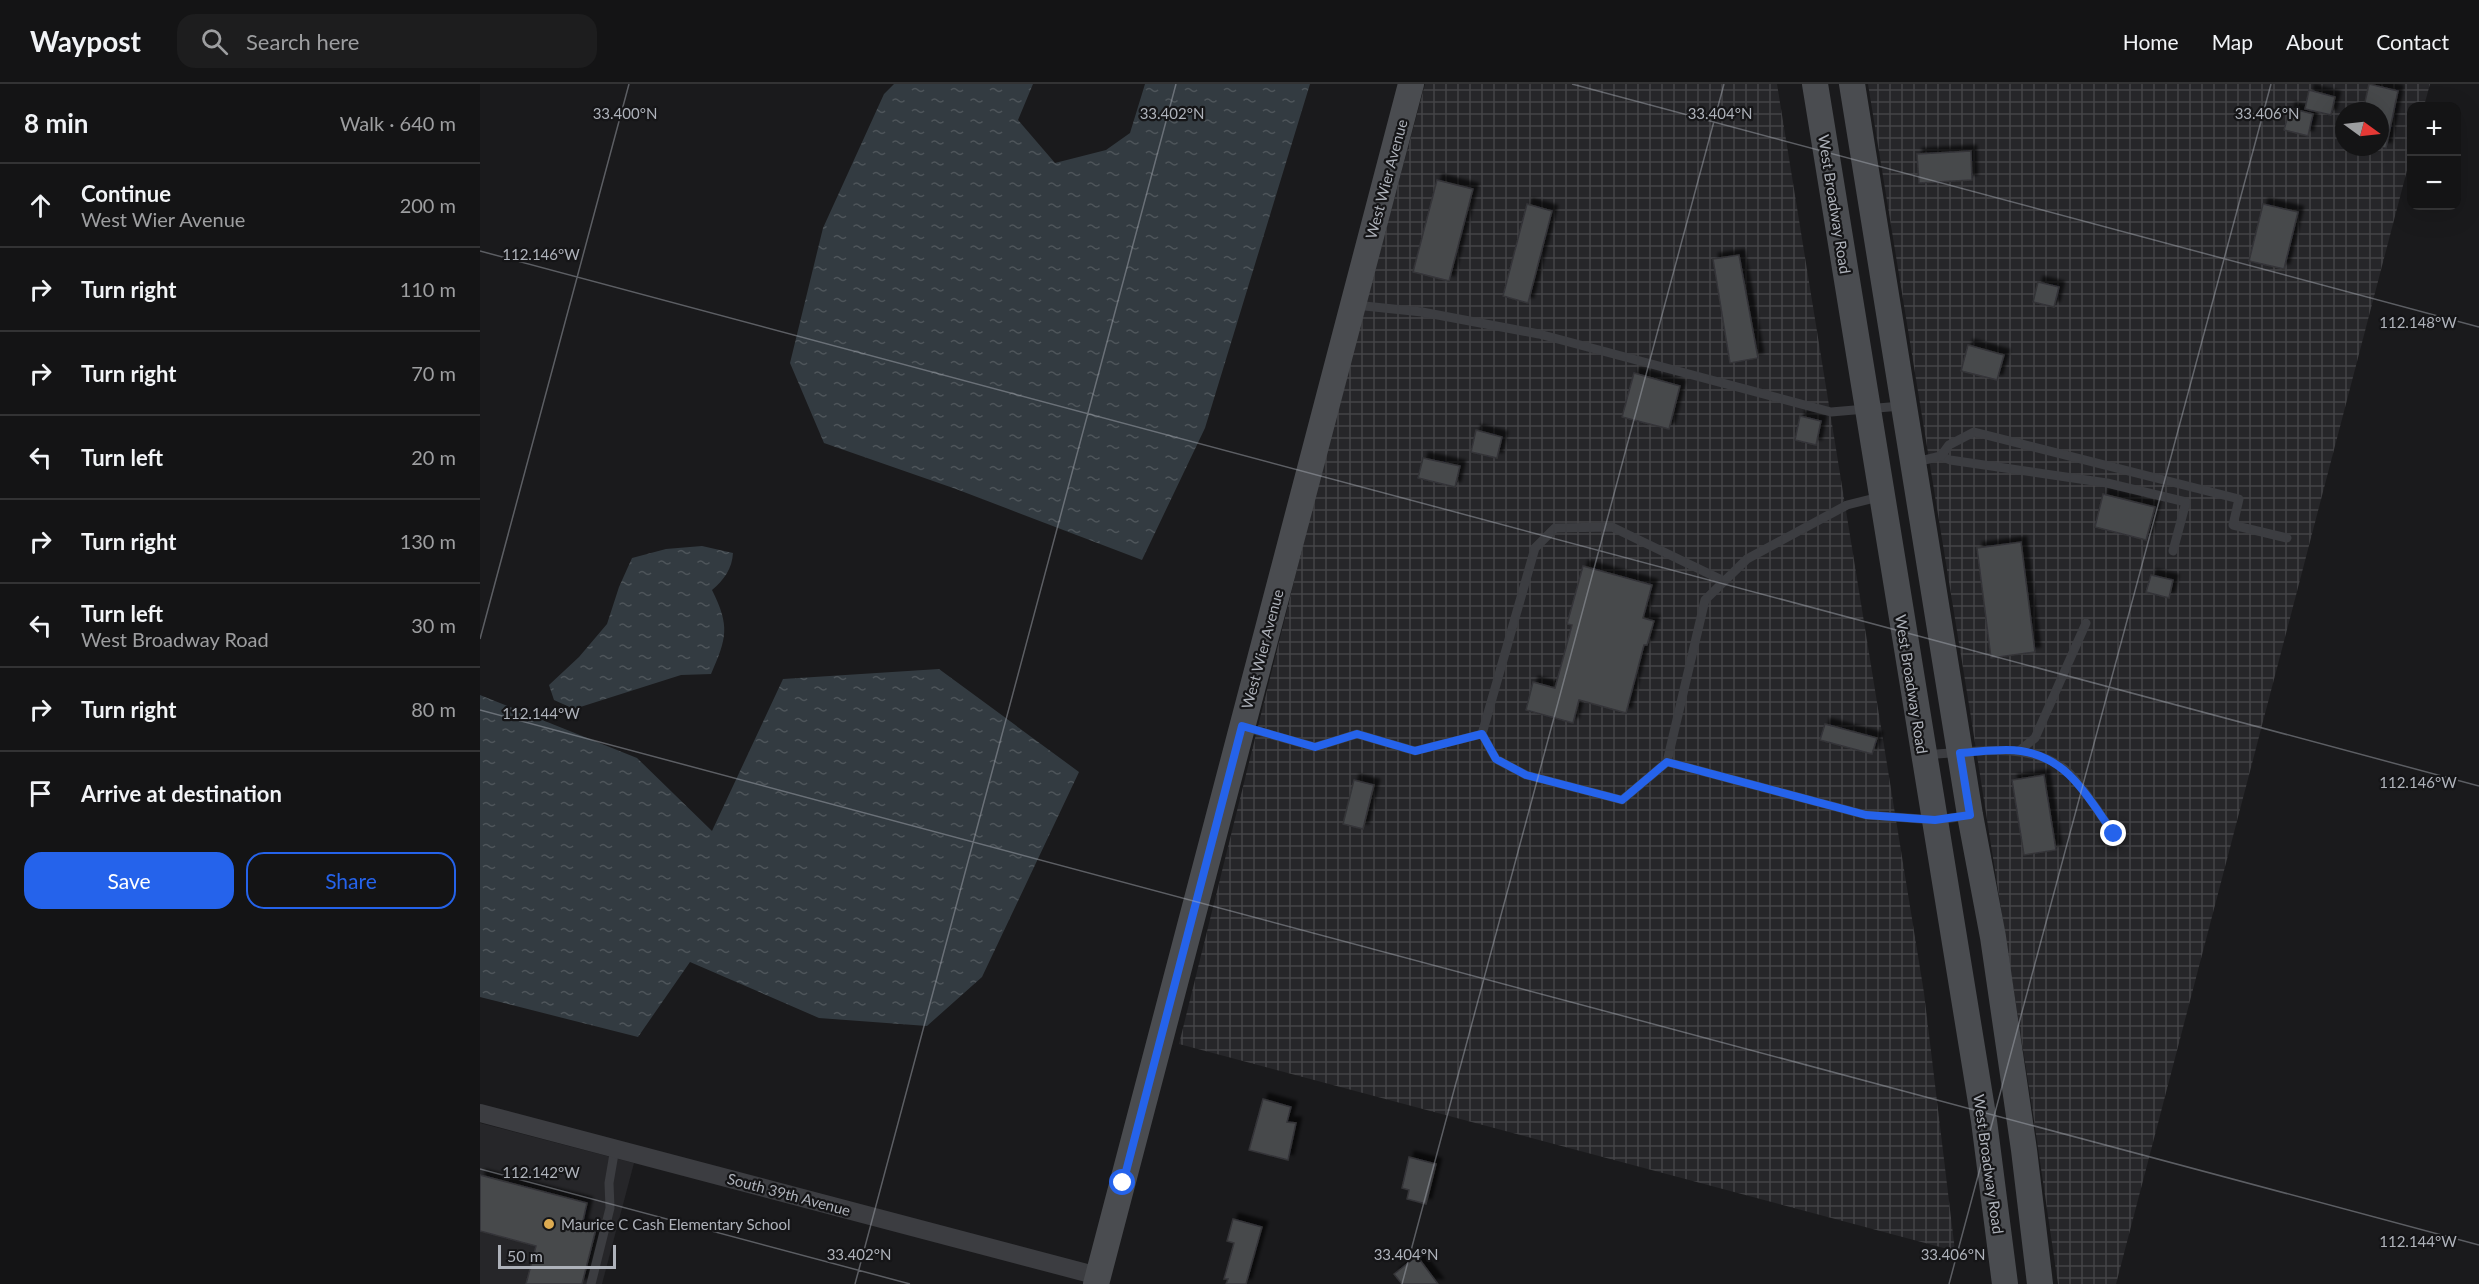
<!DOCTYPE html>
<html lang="en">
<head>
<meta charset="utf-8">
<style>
	:root { --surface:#141415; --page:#1d1d1e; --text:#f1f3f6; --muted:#9d9ea0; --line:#333334; --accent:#2563eb }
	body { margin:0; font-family:Lato,sans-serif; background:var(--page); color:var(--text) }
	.controls { position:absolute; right:18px; top:18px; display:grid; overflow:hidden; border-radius:12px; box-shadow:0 6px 24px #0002 }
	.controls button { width:54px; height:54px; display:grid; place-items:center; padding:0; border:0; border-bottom:2px solid var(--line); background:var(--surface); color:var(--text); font:30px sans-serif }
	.compass { position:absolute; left:1855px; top:18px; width:54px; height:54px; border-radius:50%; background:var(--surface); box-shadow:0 6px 24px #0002; rotate:105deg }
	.scale { position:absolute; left:18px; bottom:15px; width:118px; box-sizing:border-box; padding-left:6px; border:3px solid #aeb2ba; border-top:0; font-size:16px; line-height:21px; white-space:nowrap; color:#aeb2ba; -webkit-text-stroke:4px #151517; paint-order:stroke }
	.stop { position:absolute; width:18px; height:18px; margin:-14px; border:4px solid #2563eb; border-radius:50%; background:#fff }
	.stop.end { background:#2563eb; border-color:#fff; box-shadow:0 2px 6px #0008 }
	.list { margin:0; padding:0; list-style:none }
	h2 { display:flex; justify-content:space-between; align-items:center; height:78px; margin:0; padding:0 24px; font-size:26px }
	h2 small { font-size:20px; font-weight:400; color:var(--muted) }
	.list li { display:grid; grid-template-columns:39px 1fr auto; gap:18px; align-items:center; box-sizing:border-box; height:84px; padding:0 24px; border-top:2px solid var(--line) }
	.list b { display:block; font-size:22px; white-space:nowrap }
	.list p { margin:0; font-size:20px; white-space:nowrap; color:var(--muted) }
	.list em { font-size:20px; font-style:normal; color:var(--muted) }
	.actions { display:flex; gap:12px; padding:18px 24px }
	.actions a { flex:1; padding:14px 0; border:2px solid var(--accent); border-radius:18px; text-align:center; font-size:21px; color:var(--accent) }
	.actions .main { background:var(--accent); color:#fff }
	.icon { flex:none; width:33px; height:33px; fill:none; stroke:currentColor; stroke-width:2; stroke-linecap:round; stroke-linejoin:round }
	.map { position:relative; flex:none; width:1999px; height:1200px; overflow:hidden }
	header { display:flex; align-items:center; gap:36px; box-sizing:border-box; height:84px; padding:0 30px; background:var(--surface); border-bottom:2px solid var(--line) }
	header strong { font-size:28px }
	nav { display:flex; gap:33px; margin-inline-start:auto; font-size:21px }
	.search { width:420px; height:54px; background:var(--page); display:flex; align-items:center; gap:15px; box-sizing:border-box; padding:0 21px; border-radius:18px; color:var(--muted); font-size:22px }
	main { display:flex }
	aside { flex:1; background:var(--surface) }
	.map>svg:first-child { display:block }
</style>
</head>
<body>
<header>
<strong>Waypost</strong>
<div class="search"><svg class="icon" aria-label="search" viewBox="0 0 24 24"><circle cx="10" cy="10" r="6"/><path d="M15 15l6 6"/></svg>Search here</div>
<nav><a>Home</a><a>Map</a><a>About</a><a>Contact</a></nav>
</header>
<main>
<aside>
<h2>8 min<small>Walk · 640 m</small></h2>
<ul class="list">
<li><svg class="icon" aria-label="ahead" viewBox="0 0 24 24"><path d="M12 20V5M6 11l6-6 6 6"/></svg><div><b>Continue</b><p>West Wier Avenue</p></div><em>200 m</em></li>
<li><svg class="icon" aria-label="right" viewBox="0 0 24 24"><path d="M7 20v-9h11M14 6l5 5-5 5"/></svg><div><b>Turn right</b></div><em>110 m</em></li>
<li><svg class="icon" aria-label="right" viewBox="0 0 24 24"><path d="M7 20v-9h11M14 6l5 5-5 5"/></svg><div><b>Turn right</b></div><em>70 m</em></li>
<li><svg class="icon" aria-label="left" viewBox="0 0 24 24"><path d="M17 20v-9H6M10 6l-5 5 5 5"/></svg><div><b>Turn left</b></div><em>20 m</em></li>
<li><svg class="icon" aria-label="right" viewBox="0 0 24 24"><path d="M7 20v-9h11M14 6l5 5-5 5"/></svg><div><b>Turn right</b></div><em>130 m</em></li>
<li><svg class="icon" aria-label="left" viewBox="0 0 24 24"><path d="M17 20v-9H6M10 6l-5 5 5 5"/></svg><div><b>Turn left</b><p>West Broadway Road</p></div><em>30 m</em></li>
<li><svg class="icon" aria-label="right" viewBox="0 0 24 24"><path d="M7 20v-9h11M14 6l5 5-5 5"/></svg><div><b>Turn right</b></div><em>80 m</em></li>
<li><svg class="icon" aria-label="arrive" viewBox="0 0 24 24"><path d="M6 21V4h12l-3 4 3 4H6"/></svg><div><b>Arrive at destination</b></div></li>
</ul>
<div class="actions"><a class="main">Save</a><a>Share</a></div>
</aside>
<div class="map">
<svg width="1999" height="1200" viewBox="0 0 1999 1200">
	<defs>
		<pattern id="industrial-grid" width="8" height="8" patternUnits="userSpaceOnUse" patternTransform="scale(1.5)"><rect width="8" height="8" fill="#262629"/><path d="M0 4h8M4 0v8" fill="none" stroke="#434346"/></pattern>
		<pattern id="water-ripples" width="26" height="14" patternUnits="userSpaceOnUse" patternTransform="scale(1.5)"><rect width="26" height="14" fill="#333b41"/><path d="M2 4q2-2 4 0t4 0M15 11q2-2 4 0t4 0" fill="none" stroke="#4e555a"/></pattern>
		<filter id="shadow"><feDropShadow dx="5.5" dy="-5.5" stdDeviation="1.5" flood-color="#0009"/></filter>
	</defs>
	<rect width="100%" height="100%" fill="#1a1a1c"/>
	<polygon fill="#262629" points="0,1039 154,1079 122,1200 0,1200"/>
	<g fill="url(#industrial-grid)" fill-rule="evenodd">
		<polygon points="945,0 1297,0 1444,909 1475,1167 699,960 844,377"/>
		<path d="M1388,0H1950L1944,22H1932L1931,71L1636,1200H1578L1552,1023L1490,627ZM1864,27H1900V63H1864Z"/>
	</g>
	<g fill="url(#water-ripples)">
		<polygon points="414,0 553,0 538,36 575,79 626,66 650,49 665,0 830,0 725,344 662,476 476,405 344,359 310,279 343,144 404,10"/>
		<path d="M222,462L253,469C252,485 244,496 232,506C250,542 247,554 231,590L201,591L94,625L74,616L69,601L99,573L127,540L139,503L152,474L186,465Z"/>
		<polygon points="459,585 599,688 502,893 447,942 339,934 210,878 158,953 0,913 0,611 157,674 232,747 303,595"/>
	</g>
	<g fill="#47484c" stroke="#343438" stroke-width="1.5" filter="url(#shadow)">
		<polygon points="1889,0 1918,7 1906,64 1900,63 1900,27 1883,27"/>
		<polygon points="1829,6 1855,13 1851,31 1825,25"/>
		<polygon points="1810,24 1833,30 1828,52 1804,46"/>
		<polygon points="1491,67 1492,96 1439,99 1437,70"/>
		<polygon points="957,96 993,105 969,197 933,188"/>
		<polygon points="1047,120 1072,127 1048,219 1023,212"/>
		<polygon points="1783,120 1818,128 1804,185 1769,177"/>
		<polygon points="1259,171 1278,274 1250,279 1233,175"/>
		<polygon points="1558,198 1579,203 1574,223 1553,218"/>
		<polygon points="1488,261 1524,271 1517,296 1481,287"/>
		<polygon points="1154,289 1200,302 1189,345 1142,333"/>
		<polygon points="1320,332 1341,337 1336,361 1315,356"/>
		<polygon points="996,346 1022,353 1017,374 991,368"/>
		<polygon points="943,374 980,382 975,403 938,394"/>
		<polygon points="1623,410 1675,423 1666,456 1615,443"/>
		<polygon points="1541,458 1555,568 1511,574 1497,464"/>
		<polygon points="1103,482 1172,501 1163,534 1174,537 1167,561 1164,561 1146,629 1099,616 1093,639 1046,626 1053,598 1075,604 1092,541 1087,540"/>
		<polygon points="1671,491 1693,496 1689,514 1666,508"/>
		<polygon points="1345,640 1397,654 1392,670 1340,656"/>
		<polygon points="1564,691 1576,766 1544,771 1532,696"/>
		<polygon points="874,696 894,701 883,745 863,740"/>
		<polygon points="783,1015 811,1023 807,1038 816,1039 808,1076 769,1066"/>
		<polygon points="929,1073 956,1080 946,1120 927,1115 929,1106 922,1104"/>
		<polygon points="0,1091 107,1119 102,1141 116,1145 102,1200 46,1200 56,1162 0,1147"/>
		<polygon points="753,1135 782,1143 766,1200 746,1200 748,1195 744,1195 754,1159 747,1157"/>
		<polygon points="937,1172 958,1200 922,1200 914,1190"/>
	</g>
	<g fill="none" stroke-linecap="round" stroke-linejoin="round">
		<g stroke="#3c3d41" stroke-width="9">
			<polyline points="875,221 942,228 1059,250 1351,328 1421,322"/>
			<polyline points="1461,372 1470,376 1627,399 1706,418 1693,467"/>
			<polyline points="1436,378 1461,372 1469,361 1494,348 1759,415 1753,441 1807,454"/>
			<polyline points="1244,497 1132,443 1075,444 1055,464 1002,650 1016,675 1046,691 1142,716 1187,678 1225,516 1267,475 1367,421 1399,413"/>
			<polyline points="764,643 835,663 877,650 935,667 1002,650"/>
			<polyline points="1539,667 1555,654 1606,539"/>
			<path d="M1446,671C1490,668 1552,656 1588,688C1602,700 1622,734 1634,750"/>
			<polyline points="1187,678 1386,731 1455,736 1487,732"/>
			<polyline points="111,1200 130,1124 129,1099 135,1064"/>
		</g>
		<polyline stroke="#3c3d41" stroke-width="18" points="0,1029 618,1192"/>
		<g stroke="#4a4c50" stroke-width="26">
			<polyline points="1335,0 1504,1037 1525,1200"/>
			<polyline points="1372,0 1490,731 1513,853 1544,1066 1560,1200"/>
			<polyline points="616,1200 931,0"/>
		</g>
	</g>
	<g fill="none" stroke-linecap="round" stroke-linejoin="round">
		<path stroke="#2563eb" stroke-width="8" d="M643,1099L762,642L835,663L877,650L935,667L1002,650L1016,675L1046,691L1142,716L1187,678L1386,731L1455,736L1490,731L1480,669C1500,668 1522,664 1541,667C1589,674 1608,714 1634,750"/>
	</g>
	<path fill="none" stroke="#aeb2ba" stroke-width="1.5" stroke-opacity="0.45" d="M1092,0L1999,243M0,167L1999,702M0,555L149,0M0,626L1999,1161M0,1085L430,1200M375,1200L696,0M922,1200L1244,0M1469,1200L1791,0"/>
	<circle fill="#ddab51" stroke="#151517" stroke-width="2" cx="69" cy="1140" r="6"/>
	<g text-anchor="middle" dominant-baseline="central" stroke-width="4.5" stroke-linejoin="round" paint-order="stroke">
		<g font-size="15" fill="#aeb2ba" stroke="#151517">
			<text transform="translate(906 95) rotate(-75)">West Wier Avenue</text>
			<text transform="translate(1355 120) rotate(81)">West Broadway Road</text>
			<text transform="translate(782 565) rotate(-75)">West Wier Avenue</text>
			<text transform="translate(1432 600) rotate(81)">West Broadway Road</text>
			<text transform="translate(1509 1080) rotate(82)">West Broadway Road</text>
			<text transform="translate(309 1110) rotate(15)">South 39th Avenue</text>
		</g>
		<g font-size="15" fill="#aeb2ba" stroke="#151517" text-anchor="start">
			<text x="81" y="1140">Maurice C Cash Elementary School</text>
		</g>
	</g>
	<g font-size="15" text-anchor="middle" fill="#aeb2ba" stroke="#151517" stroke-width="4.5" stroke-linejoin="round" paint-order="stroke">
		<text x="145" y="35">33.400°N</text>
		<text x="692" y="35">33.402°N</text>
		<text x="1240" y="35">33.404°N</text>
		<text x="1787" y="35">33.406°N</text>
		<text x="61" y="176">112.146°W</text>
		<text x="1938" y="244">112.148°W</text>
		<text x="61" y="635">112.144°W</text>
		<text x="1938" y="704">112.146°W</text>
		<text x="61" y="1094">112.142°W</text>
		<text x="1938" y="1163">112.144°W</text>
		<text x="379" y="1176">33.402°N</text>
		<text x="926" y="1176">33.404°N</text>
		<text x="1473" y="1176">33.406°N</text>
	</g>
</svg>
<div class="controls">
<button>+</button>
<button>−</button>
</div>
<svg class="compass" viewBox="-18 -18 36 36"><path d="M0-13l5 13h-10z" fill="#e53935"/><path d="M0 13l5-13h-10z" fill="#9d9ea0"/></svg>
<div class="scale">50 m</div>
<div class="stop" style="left:643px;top:1099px"></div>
<div class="stop end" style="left:1634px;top:750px"></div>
</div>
</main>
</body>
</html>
